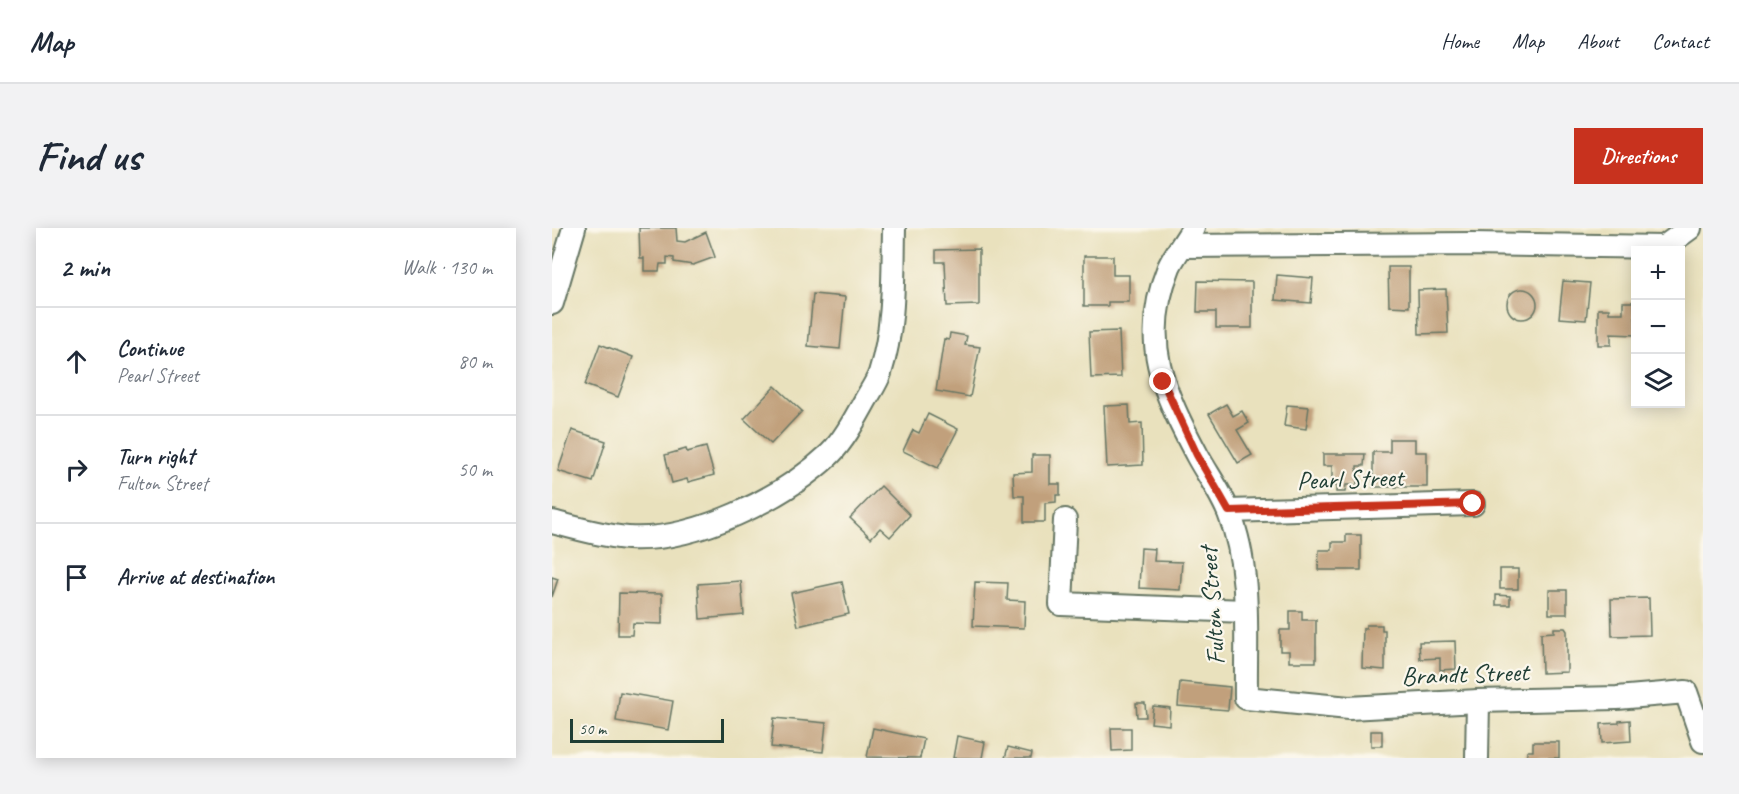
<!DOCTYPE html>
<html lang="en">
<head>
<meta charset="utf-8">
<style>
	:root { --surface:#fff; --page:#f2f2f3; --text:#1f2937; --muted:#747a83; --line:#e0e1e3; --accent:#c8321e }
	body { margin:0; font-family:Caveat,sans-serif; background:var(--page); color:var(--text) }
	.controls { position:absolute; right:18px; top:18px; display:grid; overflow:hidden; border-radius:0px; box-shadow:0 3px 15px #0003 }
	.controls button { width:54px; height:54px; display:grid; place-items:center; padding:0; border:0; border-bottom:2px solid var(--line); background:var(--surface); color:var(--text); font:30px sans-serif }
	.scale { position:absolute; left:18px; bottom:15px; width:154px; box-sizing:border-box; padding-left:6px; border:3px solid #1f3d34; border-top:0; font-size:16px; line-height:21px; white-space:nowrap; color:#1f3d34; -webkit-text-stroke:4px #fbf7ec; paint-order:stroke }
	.stop { position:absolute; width:18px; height:18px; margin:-14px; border:4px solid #c8321e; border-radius:50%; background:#fff }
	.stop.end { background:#c8321e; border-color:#fff; box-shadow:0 2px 6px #0008 }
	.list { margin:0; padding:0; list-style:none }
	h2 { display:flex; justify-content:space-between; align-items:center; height:78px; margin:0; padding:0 24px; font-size:26px }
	h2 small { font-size:20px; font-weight:400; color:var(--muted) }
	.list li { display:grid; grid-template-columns:39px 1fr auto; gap:18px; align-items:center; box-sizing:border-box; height:108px; padding:0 24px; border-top:2px solid var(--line) }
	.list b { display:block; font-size:22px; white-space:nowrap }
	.list p { margin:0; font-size:20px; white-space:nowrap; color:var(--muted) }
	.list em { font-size:20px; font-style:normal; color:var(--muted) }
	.icon { flex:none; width:33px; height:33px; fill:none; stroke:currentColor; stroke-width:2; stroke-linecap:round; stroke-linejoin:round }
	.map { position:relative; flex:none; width:1151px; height:530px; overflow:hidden; border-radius:0px }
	header { display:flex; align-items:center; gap:36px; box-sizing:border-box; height:84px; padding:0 30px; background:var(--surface); border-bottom:2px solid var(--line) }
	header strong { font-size:28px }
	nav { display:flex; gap:33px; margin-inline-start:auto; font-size:21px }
	.intro { display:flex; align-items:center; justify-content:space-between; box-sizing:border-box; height:144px; padding:0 36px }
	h1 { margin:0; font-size:42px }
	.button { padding:15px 27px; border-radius:0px; background:var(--accent); color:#fff; font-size:21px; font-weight:700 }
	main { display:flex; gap:36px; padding:0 36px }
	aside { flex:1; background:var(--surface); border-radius:0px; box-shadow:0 3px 15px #0003 }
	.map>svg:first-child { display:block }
</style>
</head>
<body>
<header>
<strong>Map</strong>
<nav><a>Home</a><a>Map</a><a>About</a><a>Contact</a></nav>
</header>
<div class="intro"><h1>Find us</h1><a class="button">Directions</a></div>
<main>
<aside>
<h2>2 min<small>Walk · 130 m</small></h2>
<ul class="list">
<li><svg class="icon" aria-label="ahead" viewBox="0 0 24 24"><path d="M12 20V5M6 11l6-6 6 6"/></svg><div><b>Continue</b><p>Pearl Street</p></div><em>80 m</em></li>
<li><svg class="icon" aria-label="right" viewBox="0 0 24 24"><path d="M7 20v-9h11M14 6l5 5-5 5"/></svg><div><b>Turn right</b><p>Fulton Street</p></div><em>50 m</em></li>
<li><svg class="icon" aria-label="arrive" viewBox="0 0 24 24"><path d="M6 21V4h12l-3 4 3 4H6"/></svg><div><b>Arrive at destination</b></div></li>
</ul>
</aside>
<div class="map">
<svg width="1151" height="530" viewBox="0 0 1151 530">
	<rect width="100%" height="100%" fill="#fbf7ec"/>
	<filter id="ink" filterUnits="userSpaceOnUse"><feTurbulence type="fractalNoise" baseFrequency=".0167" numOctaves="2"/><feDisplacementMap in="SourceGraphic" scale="12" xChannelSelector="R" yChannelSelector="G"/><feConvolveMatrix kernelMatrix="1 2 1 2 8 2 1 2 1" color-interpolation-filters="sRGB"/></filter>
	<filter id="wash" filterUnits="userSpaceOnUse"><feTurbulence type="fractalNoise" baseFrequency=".008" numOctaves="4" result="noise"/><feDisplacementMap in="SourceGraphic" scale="24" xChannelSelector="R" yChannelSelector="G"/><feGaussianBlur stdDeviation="1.35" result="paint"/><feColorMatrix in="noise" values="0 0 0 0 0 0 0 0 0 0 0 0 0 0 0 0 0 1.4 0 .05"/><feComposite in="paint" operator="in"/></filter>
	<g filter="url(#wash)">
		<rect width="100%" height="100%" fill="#e9e1bd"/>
		<g id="blocks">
			<g fill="#c1a07c">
				<polygon points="87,0 124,0 125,13 133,14 154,4 163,29 141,37 122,34 122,30 115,29 115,36 108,36 107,43 92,43 92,30 88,30"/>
				<polygon points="427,21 427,77 395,78 393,34 384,34 384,22"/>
				<polygon points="532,28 561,28 561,47 577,47 577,74 556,74 556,78 532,78"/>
				<polygon points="836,39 857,39 857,79 837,78"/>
				<polygon points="725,47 761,50 759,75 723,72"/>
				<polygon points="646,53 700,54 700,100 664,100 664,84 645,84"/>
				<polygon points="1011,53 1038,55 1034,92 1007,90"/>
				<polygon points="894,61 896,105 867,106 866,62"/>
				<circle cx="970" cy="76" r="15"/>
				<polygon points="261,66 293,69 288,121 256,118"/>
				<polygon points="1071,74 1082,74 1084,107 1059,106 1059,117 1046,117 1046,81 1057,81 1057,85 1071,85"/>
				<polygon points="567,103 569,149 539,150 537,104"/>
				<polygon points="398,105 415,108 413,117 428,119 418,169 384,163 392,111 397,112"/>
				<polygon points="48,116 81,129 66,169 33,157"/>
				<polygon points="223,158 250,183 219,216 192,191"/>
				<polygon points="674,176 681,188 690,183 697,195 685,202 700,227 686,235 657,186"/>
				<polygon points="577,177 578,196 590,195 591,237 555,239 552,178"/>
				<polygon points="735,177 757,179 754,201 732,198"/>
				<polygon points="376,186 406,201 386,240 351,223 361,202 367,205"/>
				<polygon points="20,202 54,213 41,254 6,243"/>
				<polygon points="838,211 863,211 863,224 875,224 875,259 821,259 821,224 838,224"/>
				<polygon points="154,219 162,247 136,254 135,251 120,255 113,227 134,221 135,224"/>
				<polygon points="771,226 813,226 812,238 805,238 805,257 794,257 793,264 784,264 784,257 780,257 780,238 771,238"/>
				<polygon points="480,227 498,227 498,256 508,256 508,267 504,267 504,274 493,275 493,294 472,294 472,268 462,268 461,245 480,244"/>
				<polygon points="329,258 358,287 338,309 328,300 319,310 298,290"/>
				<polygon points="794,307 809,307 809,342 766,342 767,322 780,322 780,314 794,314"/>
				<polygon points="589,320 603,321 602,333 630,334 628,362 587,360"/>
				<rect x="948" y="341" width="18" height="20"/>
				<polygon points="0,349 6,351 0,369"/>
				<polygon points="189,353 192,387 148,391 146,356"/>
				<polygon points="290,354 297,386 246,398 239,365"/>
				<polygon points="423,354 456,355 455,372 473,373 472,400 421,398"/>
				<rect x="997" y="362" width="18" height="24"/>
				<polygon points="67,365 110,366 110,396 81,395 80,407 66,407"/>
				<polygon points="944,367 958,368 958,377 944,377"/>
				<polygon points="1097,370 1098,407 1060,408 1059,371"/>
				<polygon points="738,383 750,383 750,392 764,392 764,434 737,434 737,423 728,423 728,402 738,402"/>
				<polygon points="814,397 830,397 830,402 833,402 833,442 810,440 811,400 814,400"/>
				<polygon points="1002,400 1013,400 1015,403 1015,444 990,445 989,405 1002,404"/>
				<polygon points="903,413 904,441 888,442 888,430 868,431 867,414"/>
				<polygon points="628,454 678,459 676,482 626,478"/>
				<polygon points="68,464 121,473 116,502 64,493"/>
				<polygon points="584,475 593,475 594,489 585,489"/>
				<polygon points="601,478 618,480 617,497 599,495"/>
				<polygon points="222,490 274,495 271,524 219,519"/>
				<polygon points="1078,492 1079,513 1050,515 1049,496 1067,495 1067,493"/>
				<polygon points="321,500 372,511 368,530 315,529"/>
				<polygon points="559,500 579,500 579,522 560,523"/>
				<rect x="819" y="503" width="11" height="15"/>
				<polygon points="405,508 433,514 430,530 401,530"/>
				<polygon points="981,514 1007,514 1007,530 975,530 975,523 981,523"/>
				<polygon points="456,519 480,525 479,530 453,530"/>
			</g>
		</g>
	</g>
	<g filter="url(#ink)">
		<use href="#blocks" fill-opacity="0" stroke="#667664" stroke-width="1.5"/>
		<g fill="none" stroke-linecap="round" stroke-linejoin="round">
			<defs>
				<g id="street">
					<path d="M641,0C634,13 623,26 617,39C587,113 611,163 646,229C656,247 669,265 677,285C700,342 693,409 694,470L797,480L926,473L1065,470L1134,464L1151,513"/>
					<polyline points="631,18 920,16 1112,19 1138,0"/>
					<polyline points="0,75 22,0"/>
					<polyline points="677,283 921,276"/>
					<polyline points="513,292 509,376 693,383"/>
					<path d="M0,294C25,300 50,308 76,310C142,314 230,271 278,226C292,212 303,191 313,173C318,164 325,154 328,145C343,98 341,48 342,0"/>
					<polyline points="925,530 926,473"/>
				</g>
			</defs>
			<use href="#street" stroke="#667664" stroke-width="26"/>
			<use href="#street" stroke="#fff" stroke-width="22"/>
		</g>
	</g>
	<g fill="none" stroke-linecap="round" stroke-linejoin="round" filter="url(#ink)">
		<polyline stroke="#c8321e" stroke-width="8" points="611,154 645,227 677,283 921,276"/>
	</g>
	<g text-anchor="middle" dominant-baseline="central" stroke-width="4.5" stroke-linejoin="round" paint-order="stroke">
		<g font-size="26" fill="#1f3d34" stroke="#fbf7ec">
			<text transform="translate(798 251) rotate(-2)">Pearl Street</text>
			<text transform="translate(660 378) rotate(-94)">Fulton Street</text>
			<text transform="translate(913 446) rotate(-2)">Brandt Street</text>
		</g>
	</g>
</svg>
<div class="controls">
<button>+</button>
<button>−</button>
<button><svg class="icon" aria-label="layers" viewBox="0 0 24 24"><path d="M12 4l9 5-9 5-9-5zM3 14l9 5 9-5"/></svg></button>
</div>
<div class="scale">50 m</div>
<div class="stop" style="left:921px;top:276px"></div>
<div class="stop end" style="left:611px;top:154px"></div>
</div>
</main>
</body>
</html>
